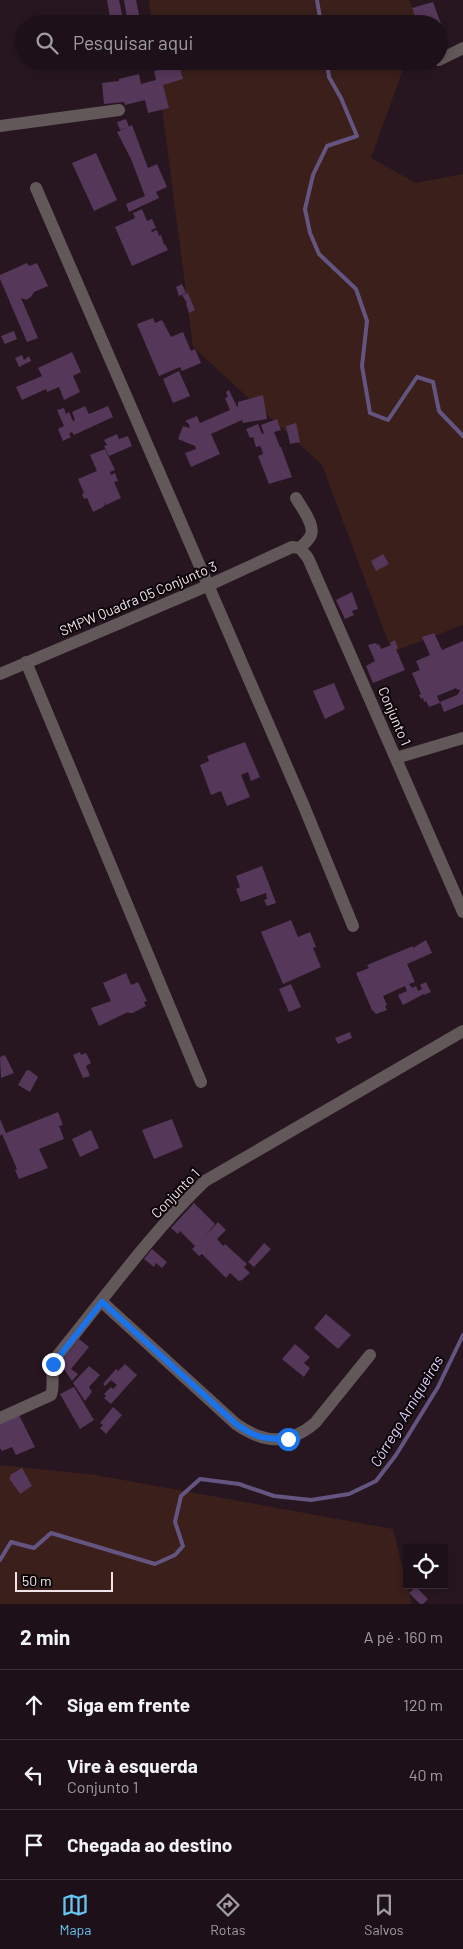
<!DOCTYPE html>
<html lang="pt">
<head>
<meta charset="utf-8">
<style>
	:root { --surface:#1d1018; --page:#2a1e25; --text:#f1f3f6; --muted:#a09da2; --line:#3b3037; --accent:#68c4f0 }
	body { margin:0; font-family:Barlow,sans-serif; background:var(--page); color:var(--text) }
	.controls { position:absolute; right:15px; bottom:15px; display:grid; overflow:hidden; border-radius:0px; box-shadow:0 2px 8px #0003 }
	.controls button { width:45px; height:45px; display:grid; place-items:center; padding:0; border:0; border-bottom:1px solid var(--line); background:var(--surface); color:var(--text); font:25px sans-serif }
	.scale { position:absolute; left:15px; bottom:12px; width:98px; box-sizing:border-box; padding-left:5px; border:2px solid #f0e4ea; border-top:0; font-size:14px; line-height:18px; white-space:nowrap; color:#f0e4ea; -webkit-text-stroke:4px #0b0508; paint-order:stroke }
	.stop { position:absolute; width:15px; height:15px; margin:-11px; border:4px solid #1a73e8; border-radius:50%; background:#fff }
	.stop.end { background:#1a73e8; border-color:#fff; box-shadow:0 1px 5px #0008 }
	.list { margin:0; padding:0; list-style:none }
	h2 { display:flex; justify-content:space-between; align-items:center; height:65px; margin:0; padding:0 20px; font-size:21px }
	h2 small { font-size:16px; font-weight:400; color:var(--muted) }
	.list li { display:grid; grid-template-columns:32px 1fr auto; gap:15px; align-items:center; box-sizing:border-box; height:70px; padding:0 20px; border-top:1px solid var(--line) }
	.list b { display:block; font-size:19px; white-space:nowrap }
	.list p { margin:0; font-size:16px; white-space:nowrap; color:var(--muted) }
	.list em { font-size:16px; font-style:normal; color:var(--muted) }
	.icon { flex:none; width:28px; height:28px; fill:none; stroke:currentColor; stroke-width:2; stroke-linecap:round; stroke-linejoin:round }
	.map { position:relative; flex:none; width:463px; height:1604px; overflow:hidden }
	.search { position:absolute; background:var(--surface); box-shadow:0 2px 8px #0003; left:15px; right:15px; top:15px; height:55px; display:flex; align-items:center; gap:12px; box-sizing:border-box; padding:0 18px; border-radius:28px; color:var(--muted); font-size:19px }
	.sheet { height:275px; background:var(--surface) }
	nav { display:flex; justify-content:space-around; align-items:center; box-sizing:border-box; height:70px; border-top:1px solid var(--line); background:var(--surface); font-size:14px; color:var(--muted) }
	nav a { display:grid; justify-items:center; gap:2px }
	nav .on { color:var(--accent) }
	.map>svg:first-child { display:block }
</style>
</head>
<body>
<div class="map">
<svg width="463" height="1604" viewBox="0 0 463 1604">
	<rect width="100%" height="100%" fill="#271620"/>
	<g fill="#3a1f1b">
		<polygon points="149,0 409,0 420,23 152,24"/>
		<polygon points="156,61 406,61 371,158 416,183 463,174 463,625 392,652 322,465 193,347"/>
		<polygon points="0,1465 96,1475 393,1529 412,1604 0,1604"/>
	</g>
	<g fill="none" stroke-linecap="round" stroke-linejoin="round">
		<g stroke="#645580" stroke-width="4">
			<polyline points="317,0 321,24"/>
			<polyline points="327,61 329,77 341,98 357,136 327,146 313,175 305,209 310,233 319,254 356,289 367,321 362,366 370,413 388,420 417,377 433,382 439,411 463,436"/>
			<polyline points="0,1560 11,1542 34,1548 51,1533 155,1564 175,1555 183,1546 175,1522 181,1496 200,1479 239,1484 274,1496 311,1500 349,1494 376,1481 396,1455 438,1387 463,1335"/>
		</g>
	</g>
	<g fill="#55375a">
		<polygon points="107,0 119,0 124,24 111,24"/>
		<polygon points="124,0 136,0 141,24 128,24"/>
		<polygon points="433,2 445,35 439,37 439,24 418,24 412,8"/>
		<polygon points="179,65 183,79 163,85 169,108 148,113 145,100 125,105 124,102 104,104 102,83 119,81 119,79 139,74 141,84 156,80 154,71"/>
		<polygon points="126,119 129,127 120,130 117,122"/>
		<polygon points="132,125 148,168 157,164 167,187 156,192 159,198 129,212 126,204 145,196 131,159 117,132"/>
		<polygon points="96,153 117,200 94,211 72,163"/>
		<polygon points="142,209 147,221 152,219 156,228 151,230 152,232 157,230 159,236 161,235 164,245 165,244 168,250 132,266 115,227 135,218 133,213"/>
		<polygon points="27,263 29,266 37,263 48,286 34,292 31,297 26,300 21,298 38,338 27,342 0,279 0,275"/>
		<polygon points="182,284 186,293 179,296 176,287"/>
		<polygon points="188,293 195,310 189,313 186,304 187,303 182,295"/>
		<polygon points="153,318 155,323 162,320 171,337 183,332 191,351 195,349 201,363 182,371 180,367 159,376 137,324"/>
		<polygon points="14,331 17,339 5,344 1,336"/>
		<polygon points="72,352 81,372 73,376 80,392 64,400 59,387 47,392 46,389 22,400 16,387 42,376 38,368"/>
		<polygon points="22,355 24,360 29,356 31,361 19,367 15,358"/>
		<polygon points="179,371 190,396 173,403 163,379"/>
		<polygon points="229,390 237,407 238,406 238,402 263,395 267,419 243,423 242,420 211,434 220,454 191,467 185,453 196,449 195,446 178,439 183,426 190,428 189,424 185,421 197,416 200,423 230,410 225,398 228,397 226,392"/>
		<polygon points="85,406 89,414 108,406 113,417 74,435 71,431 72,432 69,434 71,437 63,441 58,429 64,426 57,410 64,408 66,414 69,412 73,421 75,420 72,412"/>
		<polygon points="277,419 281,430 274,432 280,447 281,447 292,477 269,484 258,456 263,454 262,450 260,446 256,447 253,437 250,438 246,429 258,424 262,434 264,433 261,425"/>
		<polygon points="296,423 300,442 290,444 286,426"/>
		<polygon points="117,434 119,439 128,436 132,446 109,456 104,446 107,445 104,440"/>
		<polygon points="105,449 115,470 110,472 111,475 115,473 118,481 114,482 121,498 106,505 104,502 105,505 103,507 93,512 87,498 84,499 82,494 84,493 78,479 97,471 90,455"/>
		<polygon points="383,554 389,564 376,571 371,561"/>
		<polygon points="352,592 358,609 352,611 354,615 345,619 336,600"/>
		<polygon points="434,633 442,650 463,641 463,704 444,712 440,702 457,695 460,691 459,689 457,690 456,688 437,696 440,703 429,707 426,701 424,702 423,698 421,699 419,695 421,694 412,673 420,670 416,661 430,655 422,637"/>
		<polygon points="395,640 398,648 396,649 405,670 373,683 366,666 375,661 368,645 376,643 377,645 379,644 381,649 391,645 390,643"/>
		<polygon points="334,683 345,709 325,719 313,691"/>
		<polygon points="245,742 260,777 251,781 248,772 241,775 250,797 227,806 221,791 211,795 200,765 209,761 207,756"/>
		<polygon points="262,866 276,903 267,906 264,900 267,899 266,893 241,902 236,889 240,887 236,876"/>
		<polygon points="291,920 298,937 310,932 316,947 313,948 321,967 283,984 261,932"/>
		<polygon points="426,940 432,953 407,964 415,982 409,984 412,988 416,986 418,991 422,989 420,985 426,982 431,992 424,995 424,994 403,1005 398,995 407,991 405,986 383,996 387,1005 385,1006 387,1010 376,1014 372,1010 356,973 369,968 367,965 401,951 413,946 413,948"/>
		<polygon points="126,973 131,985 138,982 147,1001 144,1002 146,1006 133,1013 129,1013 128,1012 99,1026 91,1008 111,1001 103,983"/>
		<polygon points="291,984 301,1007 289,1012 279,989"/>
		<polygon points="350,1032 352,1038 338,1044 335,1038"/>
		<polygon points="80,1052 81,1055 86,1053 91,1063 86,1066 90,1076 83,1078 73,1055"/>
		<polygon points="5,1055 14,1073 1,1078 0,1057"/>
		<polygon points="29,1070 38,1077 30,1092 18,1085 26,1071"/>
		<polygon points="58,1112 63,1125 59,1126 64,1139 39,1149 48,1168 19,1179 15,1170 17,1169 2,1134 0,1136 0,1119 6,1133"/>
		<polygon points="172,1119 183,1147 154,1159 142,1130"/>
		<polygon points="91,1130 99,1148 80,1157 72,1139"/>
		<polygon points="194,1203 215,1224 205,1236 218,1222 226,1230 217,1239 223,1246 225,1244 247,1264 244,1267 250,1273 242,1280 239,1281 230,1273 226,1278 202,1254 199,1256 192,1249 195,1246 180,1231 178,1234 171,1228"/>
		<polygon points="264,1243 271,1249 254,1267 248,1262"/>
		<polygon points="152,1249 167,1262 162,1268 156,1263 154,1267 144,1259"/>
		<polygon points="326,1314 351,1335 338,1349 314,1328"/>
		<polygon points="79,1339 89,1347 71,1369 78,1374 72,1381 60,1363"/>
		<polygon points="295,1344 310,1357 304,1363 310,1368 304,1377 282,1359"/>
		<polygon points="125,1364 137,1375 111,1404 104,1398 106,1396 104,1394 111,1387 113,1389 117,1385 111,1380 105,1386 103,1384 116,1369 118,1371"/>
		<polygon points="89,1366 100,1375 89,1387 92,1392 85,1401 73,1383"/>
		<polygon points="74,1387 94,1420 80,1429 60,1394"/>
		<polygon points="113,1407 122,1415 106,1434 100,1428 103,1425 100,1423"/>
		<polygon points="18,1413 35,1447 16,1455 12,1447 2,1451 0,1448 0,1421"/>
		<polygon points="22,1468 32,1486 20,1494 9,1478 11,1477 10,1475"/>
		<polygon points="416,1587 428,1599 423,1604 420,1604 409,1593"/>
	</g>
	<g fill="none" stroke-linecap="round" stroke-linejoin="round">
		<g stroke="#625759" stroke-width="12">
			<polyline points="439,60 463,48"/>
			<polyline points="0,126 119,110"/>
			<polyline points="36,188 303,804 353,926"/>
			<path d="M296,498C301,507 315,524 311,535C309,540 304,544 300,548"/>
			<polyline points="26,662 201,1082"/>
			<polyline points="0,674 207,586 292,547 300,548 308,558 463,912"/>
			<polyline points="396,758 463,738"/>
			<path d="M102,1302L236,1424C263,1443 288,1446 315,1423L370,1355"/>
			<path d="M0,1418L51,1395C55,1384 50,1371 54,1360C103,1300 150,1234 205,1181L463,1031"/>
		</g>
	</g>
	<g fill="none" stroke-linecap="round" stroke-linejoin="round">
		<path stroke="#1a73e8" stroke-width="6" d="M53,1364L102,1302L236,1424C256,1438 264,1439 288,1439"/>
	</g>
	<g text-anchor="middle" dominant-baseline="central" stroke-width="4" stroke-linejoin="round" paint-order="stroke">
		<g font-size="14" fill="#f0e4ea" stroke="#0b0508">
			<text transform="translate(138 598) rotate(-23)">SMPW Quadra 05 Conjunto 3</text>
			<text transform="translate(395 716) rotate(67)">Conjunto 1</text>
			<text transform="translate(175 1193) rotate(-46)">Conjunto 1</text>
		</g>
		<g font-size="15" font-style="italic" fill="#dfd2fc" stroke="#0b0508">
			<text transform="translate(406 1411) rotate(-59)">Córrego Arniqueiras</text>
		</g>
	</g>
</svg>
<div class="controls">
<button><svg class="icon" aria-label="locate" viewBox="0 0 24 24"><circle cx="12" cy="12" r="6"/><path d="M12 2v4M12 18v4M2 12h4M18 12h4"/></svg></button>
</div>
<div class="scale">50 m</div>
<div class="stop" style="left:288px;top:1439px"></div>
<div class="stop end" style="left:53px;top:1364px"></div>
<div class="search"><svg class="icon" aria-label="search" viewBox="0 0 24 24"><circle cx="10" cy="10" r="6"/><path d="M15 15l6 6"/></svg>Pesquisar aqui</div>
</div>
<section class="sheet">
<h2>2 min<small>A pé · 160 m</small></h2>
<ul class="list">
<li><svg class="icon" aria-label="ahead" viewBox="0 0 24 24"><path d="M12 20V5M6 11l6-6 6 6"/></svg><div><b>Siga em frente</b></div><em>120 m</em></li>
<li><svg class="icon" aria-label="left" viewBox="0 0 24 24"><path d="M17 20v-9H6M10 6l-5 5 5 5"/></svg><div><b>Vire à esquerda</b><p>Conjunto 1</p></div><em>40 m</em></li>
<li><svg class="icon" aria-label="arrive" viewBox="0 0 24 24"><path d="M6 21V4h12l-3 4 3 4H6"/></svg><div><b>Chegada ao destino</b></div></li>
</ul>
</section>
<nav>
<a class="on"><svg class="icon" aria-label="map" viewBox="0 0 24 24"><path d="M3 6l6-2 6 2 6-2v14l-6 2-6-2-6 2zM9 4v14M15 6v14"/></svg>Mapa</a>
<a><svg class="icon" aria-label="directions" viewBox="0 0 24 24"><path d="M12 3l9 9-9 9-9-9zM9 14v-3h6M13 9l2 2-2 2"/></svg>Rotas</a>
<a><svg class="icon" aria-label="saved" viewBox="0 0 24 24"><path d="M7 4h10v16l-5-4-5 4z"/></svg>Salvos</a>
</nav>
</body>
</html>
